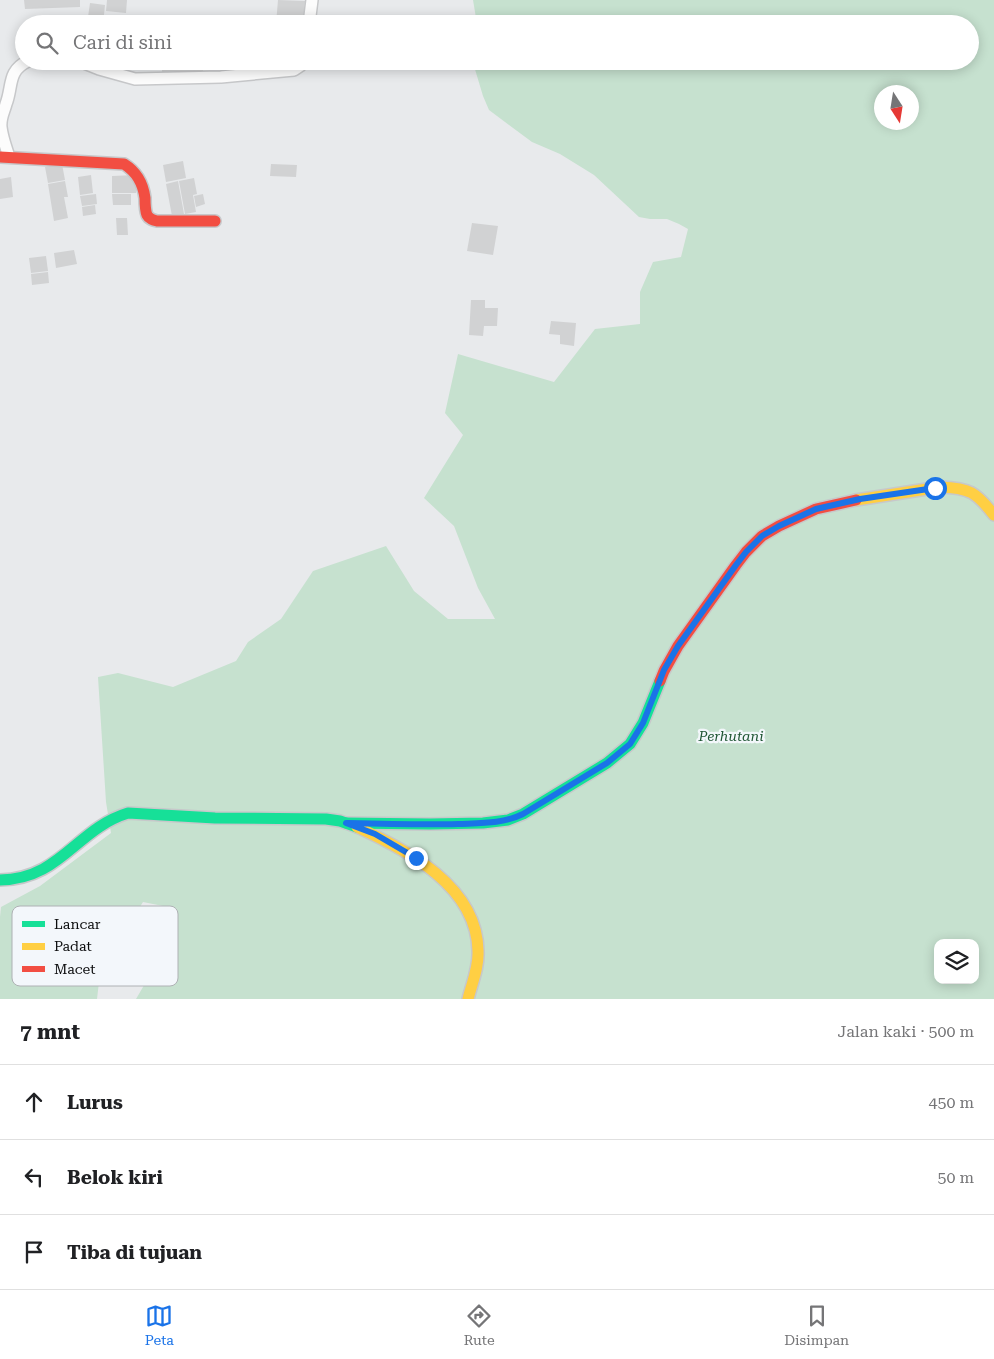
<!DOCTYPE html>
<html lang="id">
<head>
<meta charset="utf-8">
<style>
	:root { --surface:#fff; --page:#f2f2f2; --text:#202124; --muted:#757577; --line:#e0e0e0; --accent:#1a73e8 }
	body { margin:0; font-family:"Roboto Serif",serif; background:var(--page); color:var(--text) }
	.controls { position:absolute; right:15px; bottom:15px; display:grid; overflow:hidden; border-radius:10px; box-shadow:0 2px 12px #0003 }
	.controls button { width:45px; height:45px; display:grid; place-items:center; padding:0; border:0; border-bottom:1px solid var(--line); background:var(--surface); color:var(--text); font:25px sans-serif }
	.compass { position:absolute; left:874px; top:85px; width:45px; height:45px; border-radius:50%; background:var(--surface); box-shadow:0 2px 12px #0003; rotate:168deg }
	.stop { position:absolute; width:15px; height:15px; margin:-11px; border:4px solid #1a73e8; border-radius:50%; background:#fff }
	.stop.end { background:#1a73e8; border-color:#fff; box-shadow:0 1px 5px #0008 }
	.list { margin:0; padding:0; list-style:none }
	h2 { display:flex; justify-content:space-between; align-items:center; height:65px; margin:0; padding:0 20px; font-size:21px }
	h2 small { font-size:16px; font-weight:400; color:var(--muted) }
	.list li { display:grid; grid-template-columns:32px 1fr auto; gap:15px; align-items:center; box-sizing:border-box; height:75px; padding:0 20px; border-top:1px solid var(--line) }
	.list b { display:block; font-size:19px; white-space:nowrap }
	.list em { font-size:16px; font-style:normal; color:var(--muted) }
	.icon { flex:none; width:28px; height:28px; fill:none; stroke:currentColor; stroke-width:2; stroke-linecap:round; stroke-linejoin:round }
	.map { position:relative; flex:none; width:994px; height:999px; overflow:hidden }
	.search { position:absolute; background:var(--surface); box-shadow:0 2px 12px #0003; left:15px; right:15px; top:15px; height:55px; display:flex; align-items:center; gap:12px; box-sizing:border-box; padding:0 18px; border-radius:28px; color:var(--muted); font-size:19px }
	.sheet { height:290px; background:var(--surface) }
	nav { display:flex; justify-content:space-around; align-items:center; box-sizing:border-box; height:70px; border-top:1px solid var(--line); background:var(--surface); font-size:14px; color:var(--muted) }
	nav a { display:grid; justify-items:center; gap:2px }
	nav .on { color:var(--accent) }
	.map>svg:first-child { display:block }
</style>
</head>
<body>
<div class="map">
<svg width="994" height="999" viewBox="0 0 994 999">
	<rect width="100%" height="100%" fill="#e8eaec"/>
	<path fill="#c6e1cf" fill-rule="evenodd" d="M473,0H994V999H136L150,975L168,932V907L143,902L126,929L103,948L97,999H0V917L1,907L40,886L111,833L106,802L98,677L118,673L173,687L236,661L248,642L281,619L313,571L386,546L414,591L448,619H495L478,588L454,526L424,498L463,435L445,413L458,354L554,382L595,329L640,324V292L653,262L681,257L688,229L679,224L667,219H650L639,217L594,175L560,154L532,142L489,110L483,96L474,66L475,61H970V24H477ZM882,92H912V122H882ZM938,943H975V980H938Z"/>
	<g fill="#d1d2d3">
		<polygon points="24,0 80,0 80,7 25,9"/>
		<polygon points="107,0 127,0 126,13 106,11"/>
		<polygon points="278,0 305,1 303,24 276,24"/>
		<polygon points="90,3 105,5 103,24 87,24"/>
		<rect x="33" y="18" width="34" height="6"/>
		<polygon points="126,19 126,24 110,24 110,20"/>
		<polygon points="128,61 145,61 144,65 128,63"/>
		<polygon points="162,61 179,61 180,71 162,72"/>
		<rect x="180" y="61" width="23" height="10"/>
		<polygon points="183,161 186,178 166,182 163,165"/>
		<polygon points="62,164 65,180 48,183 45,167"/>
		<polygon points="271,164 297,165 296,177 270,176"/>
		<polygon points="91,175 93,193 80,195 78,177"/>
		<polygon points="136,175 136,193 112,193 112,176"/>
		<polygon points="11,177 13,197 0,199 0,179"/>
		<polygon points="194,178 197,194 193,195 196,212 185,214 179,181"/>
		<polygon points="65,181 68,197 64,197 68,218 54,221 48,184"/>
		<polygon points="178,181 184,214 172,216 166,184"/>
		<polygon points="96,194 97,204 82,206 80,196"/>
		<polygon points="112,194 131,194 131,205 113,205"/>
		<polygon points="203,194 205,204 196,207 194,196"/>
		<polygon points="95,205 96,214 83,216 82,207"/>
		<polygon points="116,218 127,218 128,235 117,235"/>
		<polygon points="472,223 498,226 493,255 467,251"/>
		<polygon points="74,250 77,264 56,268 54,253"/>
		<polygon points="46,256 48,271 31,273 29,258"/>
		<polygon points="48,272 49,283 32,285 31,274"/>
		<polygon points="471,300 485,300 485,308 498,308 497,326 484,326 483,336 469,335"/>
		<polygon points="551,321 576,323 574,346 560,344 560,335 549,334"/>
	</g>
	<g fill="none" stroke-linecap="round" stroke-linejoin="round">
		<defs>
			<g id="street">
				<polyline points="309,24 312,0"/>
				<polyline points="79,61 99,69 135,79 221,77 294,70 300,66 305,61"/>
				<path d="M9,157C6,147 2,137 1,127C0,118 4,112 6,104C13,86 7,71 28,61"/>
			</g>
			<g id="fast">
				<polyline points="346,823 430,824 483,823 508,820 523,814 607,763 630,744 643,723 660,681"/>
				<path d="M0,880C61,879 76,829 128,813L215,818L326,819L340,821L357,827"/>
			</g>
			<g id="slow">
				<path d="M856,500L940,487C970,488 976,492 994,515"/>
				<path d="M357,827C407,850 477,886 478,951C479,967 472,983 468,999"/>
			</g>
			<g id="jam">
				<path d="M0,157L124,164C137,172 143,183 145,198C145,203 145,210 147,215C149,219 153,220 157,221H215"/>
				<polyline points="660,681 664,671 678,646 736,565 746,552 762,536 779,526 816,509 856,500"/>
			</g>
		</defs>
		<use href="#street" stroke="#c7c8ca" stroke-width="14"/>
		<use href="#fast" stroke="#c7c8ca" stroke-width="14"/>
		<use href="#slow" stroke="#c7c8ca" stroke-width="14"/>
		<use href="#jam" stroke="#c7c8ca" stroke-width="14"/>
		<use href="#street" stroke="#fcfcfc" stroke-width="11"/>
		<use href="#fast" stroke="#16e098" stroke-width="11"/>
		<use href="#slow" stroke="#ffcf43" stroke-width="11"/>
		<use href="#jam" stroke="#f24e42" stroke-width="11"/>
	</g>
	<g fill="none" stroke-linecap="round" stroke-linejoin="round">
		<path stroke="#1a73e8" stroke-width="6" d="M416,858L375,834L346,823C384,824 421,825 458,824C480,823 503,824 523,814L607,763L630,744L643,723L664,670L678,646L736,565L746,552L762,536L779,526L816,509L860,499L935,488"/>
	</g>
	<g text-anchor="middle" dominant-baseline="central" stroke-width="4.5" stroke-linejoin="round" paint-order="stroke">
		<g font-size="14" font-style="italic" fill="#205634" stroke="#f3f7fb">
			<text x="731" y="736">Perhutani</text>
		</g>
	</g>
	<rect x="12" y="906" width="166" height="80" rx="8" fill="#f3f7fb" stroke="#aeb1b4" stroke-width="1"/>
	<rect x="22" y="921" width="23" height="6" fill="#16e098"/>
	<rect x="22" y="943" width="23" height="7" fill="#ffcf43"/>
	<rect x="22" y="966" width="23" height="6" fill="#f24e42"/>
	<g font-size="14" fill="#0c0d0e">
		<text x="54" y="929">Lancar</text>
		<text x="54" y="951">Padat</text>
		<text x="54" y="974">Macet</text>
	</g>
</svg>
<div class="controls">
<button><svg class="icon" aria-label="layers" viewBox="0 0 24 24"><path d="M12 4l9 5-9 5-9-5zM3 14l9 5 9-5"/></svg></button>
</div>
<svg class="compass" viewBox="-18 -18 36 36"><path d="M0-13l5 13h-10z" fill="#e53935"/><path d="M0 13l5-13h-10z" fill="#757577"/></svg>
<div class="stop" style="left:935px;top:488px"></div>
<div class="stop end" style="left:416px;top:858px"></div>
<div class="search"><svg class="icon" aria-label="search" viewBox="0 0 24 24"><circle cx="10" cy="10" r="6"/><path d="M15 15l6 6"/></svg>Cari di sini</div>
</div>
<section class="sheet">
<h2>7 mnt<small>Jalan kaki · 500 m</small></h2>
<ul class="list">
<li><svg class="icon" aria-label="ahead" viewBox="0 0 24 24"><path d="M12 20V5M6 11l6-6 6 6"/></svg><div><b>Lurus</b></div><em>450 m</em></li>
<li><svg class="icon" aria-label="left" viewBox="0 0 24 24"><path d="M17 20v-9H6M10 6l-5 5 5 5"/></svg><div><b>Belok kiri</b></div><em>50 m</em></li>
<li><svg class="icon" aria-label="arrive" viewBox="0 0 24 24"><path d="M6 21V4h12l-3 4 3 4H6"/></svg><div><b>Tiba di tujuan</b></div></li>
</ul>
</section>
<nav>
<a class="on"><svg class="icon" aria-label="map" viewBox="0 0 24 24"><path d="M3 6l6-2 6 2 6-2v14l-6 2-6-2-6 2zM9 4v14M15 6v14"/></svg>Peta</a>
<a><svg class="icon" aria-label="directions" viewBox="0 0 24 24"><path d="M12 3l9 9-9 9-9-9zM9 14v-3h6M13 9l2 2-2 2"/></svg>Rute</a>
<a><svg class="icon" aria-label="saved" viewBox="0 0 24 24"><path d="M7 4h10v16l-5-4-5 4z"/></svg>Disimpan</a>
</nav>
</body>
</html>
